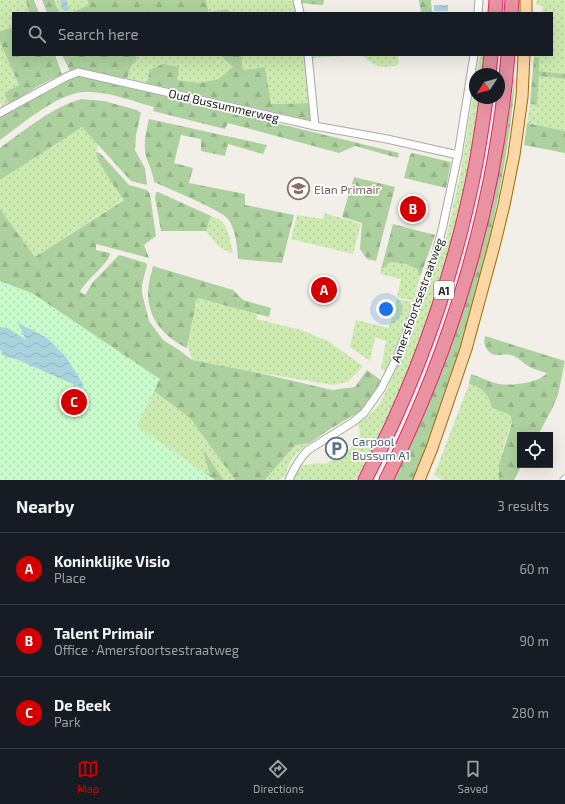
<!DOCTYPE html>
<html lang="en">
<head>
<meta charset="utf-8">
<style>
	:root { --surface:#171b24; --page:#242831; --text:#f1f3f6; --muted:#9ea1a6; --line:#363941; --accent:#d40000 }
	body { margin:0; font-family:"Exo 2",sans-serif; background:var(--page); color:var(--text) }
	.controls { position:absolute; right:12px; bottom:12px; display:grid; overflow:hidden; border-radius:0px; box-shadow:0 4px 16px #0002 }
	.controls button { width:36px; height:36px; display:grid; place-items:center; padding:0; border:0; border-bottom:1px solid var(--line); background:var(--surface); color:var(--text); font:20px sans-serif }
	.compass { position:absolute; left:469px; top:68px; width:36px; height:36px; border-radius:50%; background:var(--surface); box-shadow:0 4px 16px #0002; rotate:234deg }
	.you { position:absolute; left:386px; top:309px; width:14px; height:14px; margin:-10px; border:3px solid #fff; border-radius:50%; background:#1a73e8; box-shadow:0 0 0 6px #1a73e833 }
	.badge { display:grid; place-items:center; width:26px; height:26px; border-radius:50%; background:var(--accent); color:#fff; font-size:13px; font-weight:700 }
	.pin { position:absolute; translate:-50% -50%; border:2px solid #fff; box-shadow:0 1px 4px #0006 }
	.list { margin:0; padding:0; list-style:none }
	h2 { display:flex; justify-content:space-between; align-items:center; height:52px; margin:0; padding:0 16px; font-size:17px }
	h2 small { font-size:13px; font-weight:400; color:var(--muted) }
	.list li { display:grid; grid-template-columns:26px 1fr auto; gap:12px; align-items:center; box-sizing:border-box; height:72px; padding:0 16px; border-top:1px solid var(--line) }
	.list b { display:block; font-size:15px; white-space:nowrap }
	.list p { margin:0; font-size:13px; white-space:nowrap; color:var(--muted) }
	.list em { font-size:13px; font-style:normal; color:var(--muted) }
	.icon { flex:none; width:22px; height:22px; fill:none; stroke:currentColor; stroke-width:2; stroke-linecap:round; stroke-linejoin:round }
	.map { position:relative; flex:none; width:565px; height:480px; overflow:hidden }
	.search { position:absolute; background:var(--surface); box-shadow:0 4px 16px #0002; left:12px; right:12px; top:12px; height:44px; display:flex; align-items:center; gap:10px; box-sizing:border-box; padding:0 14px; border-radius:0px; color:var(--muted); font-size:15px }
	.sheet { height:268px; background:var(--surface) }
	nav { display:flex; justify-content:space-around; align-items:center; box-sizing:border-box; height:56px; border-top:1px solid var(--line); background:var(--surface); font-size:11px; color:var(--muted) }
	nav a { display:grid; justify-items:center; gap:2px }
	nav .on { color:var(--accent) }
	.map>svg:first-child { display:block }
</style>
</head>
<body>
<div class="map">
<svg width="565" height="480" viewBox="0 0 565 480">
	<defs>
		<pattern id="grass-dots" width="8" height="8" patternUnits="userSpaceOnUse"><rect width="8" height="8" fill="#cdebb0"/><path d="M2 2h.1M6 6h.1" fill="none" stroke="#b0c997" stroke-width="1.8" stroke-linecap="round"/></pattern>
		<pattern id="forest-firs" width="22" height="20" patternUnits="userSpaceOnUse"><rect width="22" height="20" fill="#add19e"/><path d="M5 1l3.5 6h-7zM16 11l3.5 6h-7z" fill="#95b388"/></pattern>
		<pattern id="park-dots" width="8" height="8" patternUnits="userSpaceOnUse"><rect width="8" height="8" fill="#c8facc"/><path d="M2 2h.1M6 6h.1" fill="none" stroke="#acd6af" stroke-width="1.8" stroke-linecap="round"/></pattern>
		<pattern id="water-waves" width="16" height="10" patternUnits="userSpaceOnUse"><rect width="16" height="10" fill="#aad3df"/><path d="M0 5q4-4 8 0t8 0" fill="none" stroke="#92b5bf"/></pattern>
	</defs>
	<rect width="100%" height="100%" fill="#f2efe9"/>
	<g fill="url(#grass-dots)">
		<polygon points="0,0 26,0 29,13 13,13 13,27 0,31"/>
		<polygon points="54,0 87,0 89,5 70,13 59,13"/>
		<polygon points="206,0 294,0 297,13 230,13 228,9 209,12"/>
		<polygon points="537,0 565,0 565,74 539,71 539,58 534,57 534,55 552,55 552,13 542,13 543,6 536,5"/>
		<polygon points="0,42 19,85 9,104 3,108 0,103"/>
		<path d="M136,55H220L234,67L218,79L200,83L177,80L157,68C149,70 148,76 147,83L127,79L131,66L137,60Z"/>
		<polygon points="241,55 304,55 311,103 271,104 265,67 243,70"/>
		<path d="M312,55H398V65C381,69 375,67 362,55L312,58Z"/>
		<polygon points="480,55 484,55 482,74 477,74"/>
		<polygon points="539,76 565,79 565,131 527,123 530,104 537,105"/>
		<path d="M475,83V98H479C468,193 442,291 405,379C399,395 393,412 385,427C376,445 366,462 356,480H293L299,466C308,465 317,462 325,464L356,445L357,442L353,441L360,434L358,425L359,422L367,417L379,405L389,385L410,335L447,235L461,170Z"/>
		<polygon points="82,126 98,144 96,155 124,199 35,257 0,209 0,180"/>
		<polygon points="324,213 361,224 353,254 291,239 297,215 323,219"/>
		<path d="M211,216C214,217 217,218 220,220C229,227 231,244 233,254L218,246L206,231Z"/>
		<polygon points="390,262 406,264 417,269 420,277 413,301 397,297 401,279 380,274 381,270"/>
		<polygon points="198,297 257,313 257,319 301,330 328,341 363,366 348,382 333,385 243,370 192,360 188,346 195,308 195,303"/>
		<polygon points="397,299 413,302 387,372 381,369 386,341 375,337 370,361 350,347 356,320 389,328"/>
		<path d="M469,384C481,386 490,396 492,408L508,414L511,417L512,423L505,441L499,464V480H442L434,475Z"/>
		<polygon points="150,388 190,418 235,480 224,480 204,451 203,453 211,476 165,451 133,429"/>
		<path d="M310,443C298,451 287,461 286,476L279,480H265L295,444Z"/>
	</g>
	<g fill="url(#forest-firs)">
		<polygon points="26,0 34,0 39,13 29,13"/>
		<polygon points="42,0 54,0 59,13 47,13"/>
		<polygon points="87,0 206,0 209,12 228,9 230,13 70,13 89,5"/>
		<polygon points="300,0 324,0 323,5 321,5 301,3"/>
		<polygon points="419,0 431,0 432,13 421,13"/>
		<polygon points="13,27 13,55 55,55 62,74 38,86 9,104 4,93 19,85 0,42 0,31"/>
		<polygon points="62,55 136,55 137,60 131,66 127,79 79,68 70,71"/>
		<polygon points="220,55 241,55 243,70 265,67 271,104 311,103 313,121 147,83 149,73 152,69 163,64 179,67 177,80 200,83 218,79 233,67"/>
		<polygon points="534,57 539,58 539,71 565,74 565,79 539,76 537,105 530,104"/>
		<path d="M78,75L399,153L398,158L355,146L339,153L228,123L225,129L153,111L154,107C132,101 108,91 85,92C59,92 21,125 0,140V117Z"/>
		<path d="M515,78C510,151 494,222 476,293C460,357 441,420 413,480H394C437,388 470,299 493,200C502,160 508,118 515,78Z"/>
		<path d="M81,99L104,101L137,110L141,113L136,135L135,150L145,168L147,185L131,181L82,127L0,180V148C25,130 51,108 81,99Z"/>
		<path d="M149,119L267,145L263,154L228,144L225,156L201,151V139L181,135L174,163L193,168L189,183L245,194V205L294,215L282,263L238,259C237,245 236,232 229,220C224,211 167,188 154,182C153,173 149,165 146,157C143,143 146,132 149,119Z"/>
		<polygon points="527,123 565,131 565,153 524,145"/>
		<path d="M96,152L100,153L129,185L147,190L150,194L156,236L144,245L149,258L96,244V250L110,253C111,262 85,280 80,292L85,295L93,282L119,255L146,263L147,265L142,285V293L149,321L163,340L179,350L192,360L259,373L332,390L355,387L367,370L382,381L376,393L361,411L330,429L310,443L295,445L265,480H235L190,418L150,388L133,429L165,451L210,475L203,452L204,451L224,480H145L0,285V209L35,257L124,200C118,191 95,160 96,152Z"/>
		<polygon points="412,153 451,162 446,188 404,178 410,155"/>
		<polygon points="354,177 395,187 376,261 367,259 360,249 362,223 342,217"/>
		<polygon points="156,192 158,192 211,216 206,231 161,231 155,197"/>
		<polygon points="393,224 435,235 420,277 417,269 406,264 390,262 381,270"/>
		<path d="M153,266L233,290L243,300L271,308L269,317L198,298L195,303V308L187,348C165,338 148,319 148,293C148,284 151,275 153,266Z"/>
		<path d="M485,336L565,361L558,395L552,409L538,435H520V465H522L514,480H499V464L512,423L511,417L508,414L492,408C490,396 481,386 469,384L471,374C480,377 490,382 499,384C511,386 539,383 547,373C542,371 535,370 530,367C524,364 520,359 514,356C503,351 494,361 486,348C484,344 484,340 485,336Z"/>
	</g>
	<polygon fill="url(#park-dots)" points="0,281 32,293 160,379 137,426 215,480 0,480"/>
	<g fill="url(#water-waves)">
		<polygon points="60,0 66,0 69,9 67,11 64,11 62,9"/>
		<rect x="434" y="5" width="14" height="6"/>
		<polygon points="18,323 47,338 66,357 84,386 82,388 16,359 4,356 0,349 0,327 8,328 26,340"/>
	</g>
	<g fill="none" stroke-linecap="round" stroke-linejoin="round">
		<defs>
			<g id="minor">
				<polyline points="297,0 300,13"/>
				<polyline points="478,13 479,0"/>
				<polyline points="308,55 315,126"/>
				<polyline points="0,113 66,77 78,72 315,126 387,139 458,155"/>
				<path d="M289,480C294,468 299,459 308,450L353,422L364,413L381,389L397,357L434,260L442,230L458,155L474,55"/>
				<polyline points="564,480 565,479"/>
			</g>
			<g id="primary">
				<polyline points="526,13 526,0"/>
				<polyline points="419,480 432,448 466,349 494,246 504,205 514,155 522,97 524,55"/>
			</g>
			<g id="motorway">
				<polyline points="495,13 496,0"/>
				<polyline points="511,13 512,0"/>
				<polyline points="489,74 491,55"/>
				<path d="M365,480C418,378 456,271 477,158C480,138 484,118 486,98"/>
				<path d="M386,480C452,348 496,203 508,55"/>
			</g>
		</defs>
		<use href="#minor" stroke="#a9a9a9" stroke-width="9"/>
		<use href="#primary" stroke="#a06b00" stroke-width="13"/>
		<use href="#motorway" stroke="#dc2a67" stroke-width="15"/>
		<use href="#minor" stroke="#fff" stroke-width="7"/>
		<use href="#primary" stroke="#fcd6a4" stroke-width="11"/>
		<use href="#motorway" stroke="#e892a2" stroke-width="13"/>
	</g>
	<defs>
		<symbol id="school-ring" viewBox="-11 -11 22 22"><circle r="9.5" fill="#fff" stroke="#8d6e63" stroke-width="1.5"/><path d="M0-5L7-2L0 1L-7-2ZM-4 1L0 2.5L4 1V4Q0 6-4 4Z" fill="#8d6e63"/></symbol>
		<symbol id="parking-ring" viewBox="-11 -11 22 22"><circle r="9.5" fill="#fff" stroke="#5c6f8a" stroke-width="1.5"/><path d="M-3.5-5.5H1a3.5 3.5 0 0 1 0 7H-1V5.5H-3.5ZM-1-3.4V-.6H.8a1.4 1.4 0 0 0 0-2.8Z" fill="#5c6f8a"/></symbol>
	</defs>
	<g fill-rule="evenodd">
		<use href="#school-ring" x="286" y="176" width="25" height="25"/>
		<use href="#parking-ring" x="324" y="436" width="25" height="25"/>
	</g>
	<g text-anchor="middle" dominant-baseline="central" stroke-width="3.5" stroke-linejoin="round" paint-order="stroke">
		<rect fill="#fff" stroke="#646464" stroke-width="1" x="434" y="281" width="20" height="18" rx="3"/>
		<g font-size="11" font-weight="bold" fill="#222">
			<text x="444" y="290">A1</text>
		</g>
		<g font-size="12" fill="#222" stroke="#fff">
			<text transform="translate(224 105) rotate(13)">Oud Bussummerweg</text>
			<text transform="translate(417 300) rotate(-70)">Amersfoortsestraatweg</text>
		</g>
		<g font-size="12" fill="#785e54" stroke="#fff" text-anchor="start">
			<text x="314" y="189">Elan Primair</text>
		</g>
		<g font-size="12" fill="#4e5e75" stroke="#fff" text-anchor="start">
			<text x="352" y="441">Carpool<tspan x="352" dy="14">Bussum A1</tspan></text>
		</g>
	</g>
</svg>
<div class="controls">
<button><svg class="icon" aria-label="locate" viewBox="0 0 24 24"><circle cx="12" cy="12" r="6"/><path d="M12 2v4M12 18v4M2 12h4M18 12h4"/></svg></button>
</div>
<svg class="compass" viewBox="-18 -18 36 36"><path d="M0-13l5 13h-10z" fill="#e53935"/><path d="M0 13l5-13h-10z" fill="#9ea1a6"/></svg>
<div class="you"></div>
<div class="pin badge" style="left:324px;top:290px">A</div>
<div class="pin badge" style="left:413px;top:209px">B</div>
<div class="pin badge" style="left:74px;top:402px">C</div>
<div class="search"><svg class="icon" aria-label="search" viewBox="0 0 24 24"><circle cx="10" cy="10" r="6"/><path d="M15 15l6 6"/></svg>Search here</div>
</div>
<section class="sheet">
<h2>Nearby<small>3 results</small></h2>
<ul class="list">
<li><span class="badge">A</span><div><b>Koninklijke Visio</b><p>Place</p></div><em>60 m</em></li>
<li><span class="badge">B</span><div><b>Talent Primair</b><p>Office · Amersfoortsestraatweg</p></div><em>90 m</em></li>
<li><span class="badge">C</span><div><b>De Beek</b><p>Park</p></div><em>280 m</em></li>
</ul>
</section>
<nav>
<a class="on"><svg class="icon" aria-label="map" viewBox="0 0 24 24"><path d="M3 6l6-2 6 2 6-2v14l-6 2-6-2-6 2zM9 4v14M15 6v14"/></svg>Map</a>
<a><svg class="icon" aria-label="directions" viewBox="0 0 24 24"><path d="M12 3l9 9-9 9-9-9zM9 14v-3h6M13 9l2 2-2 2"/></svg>Directions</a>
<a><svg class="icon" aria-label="saved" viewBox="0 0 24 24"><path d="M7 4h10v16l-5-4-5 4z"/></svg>Saved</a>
</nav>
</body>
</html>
